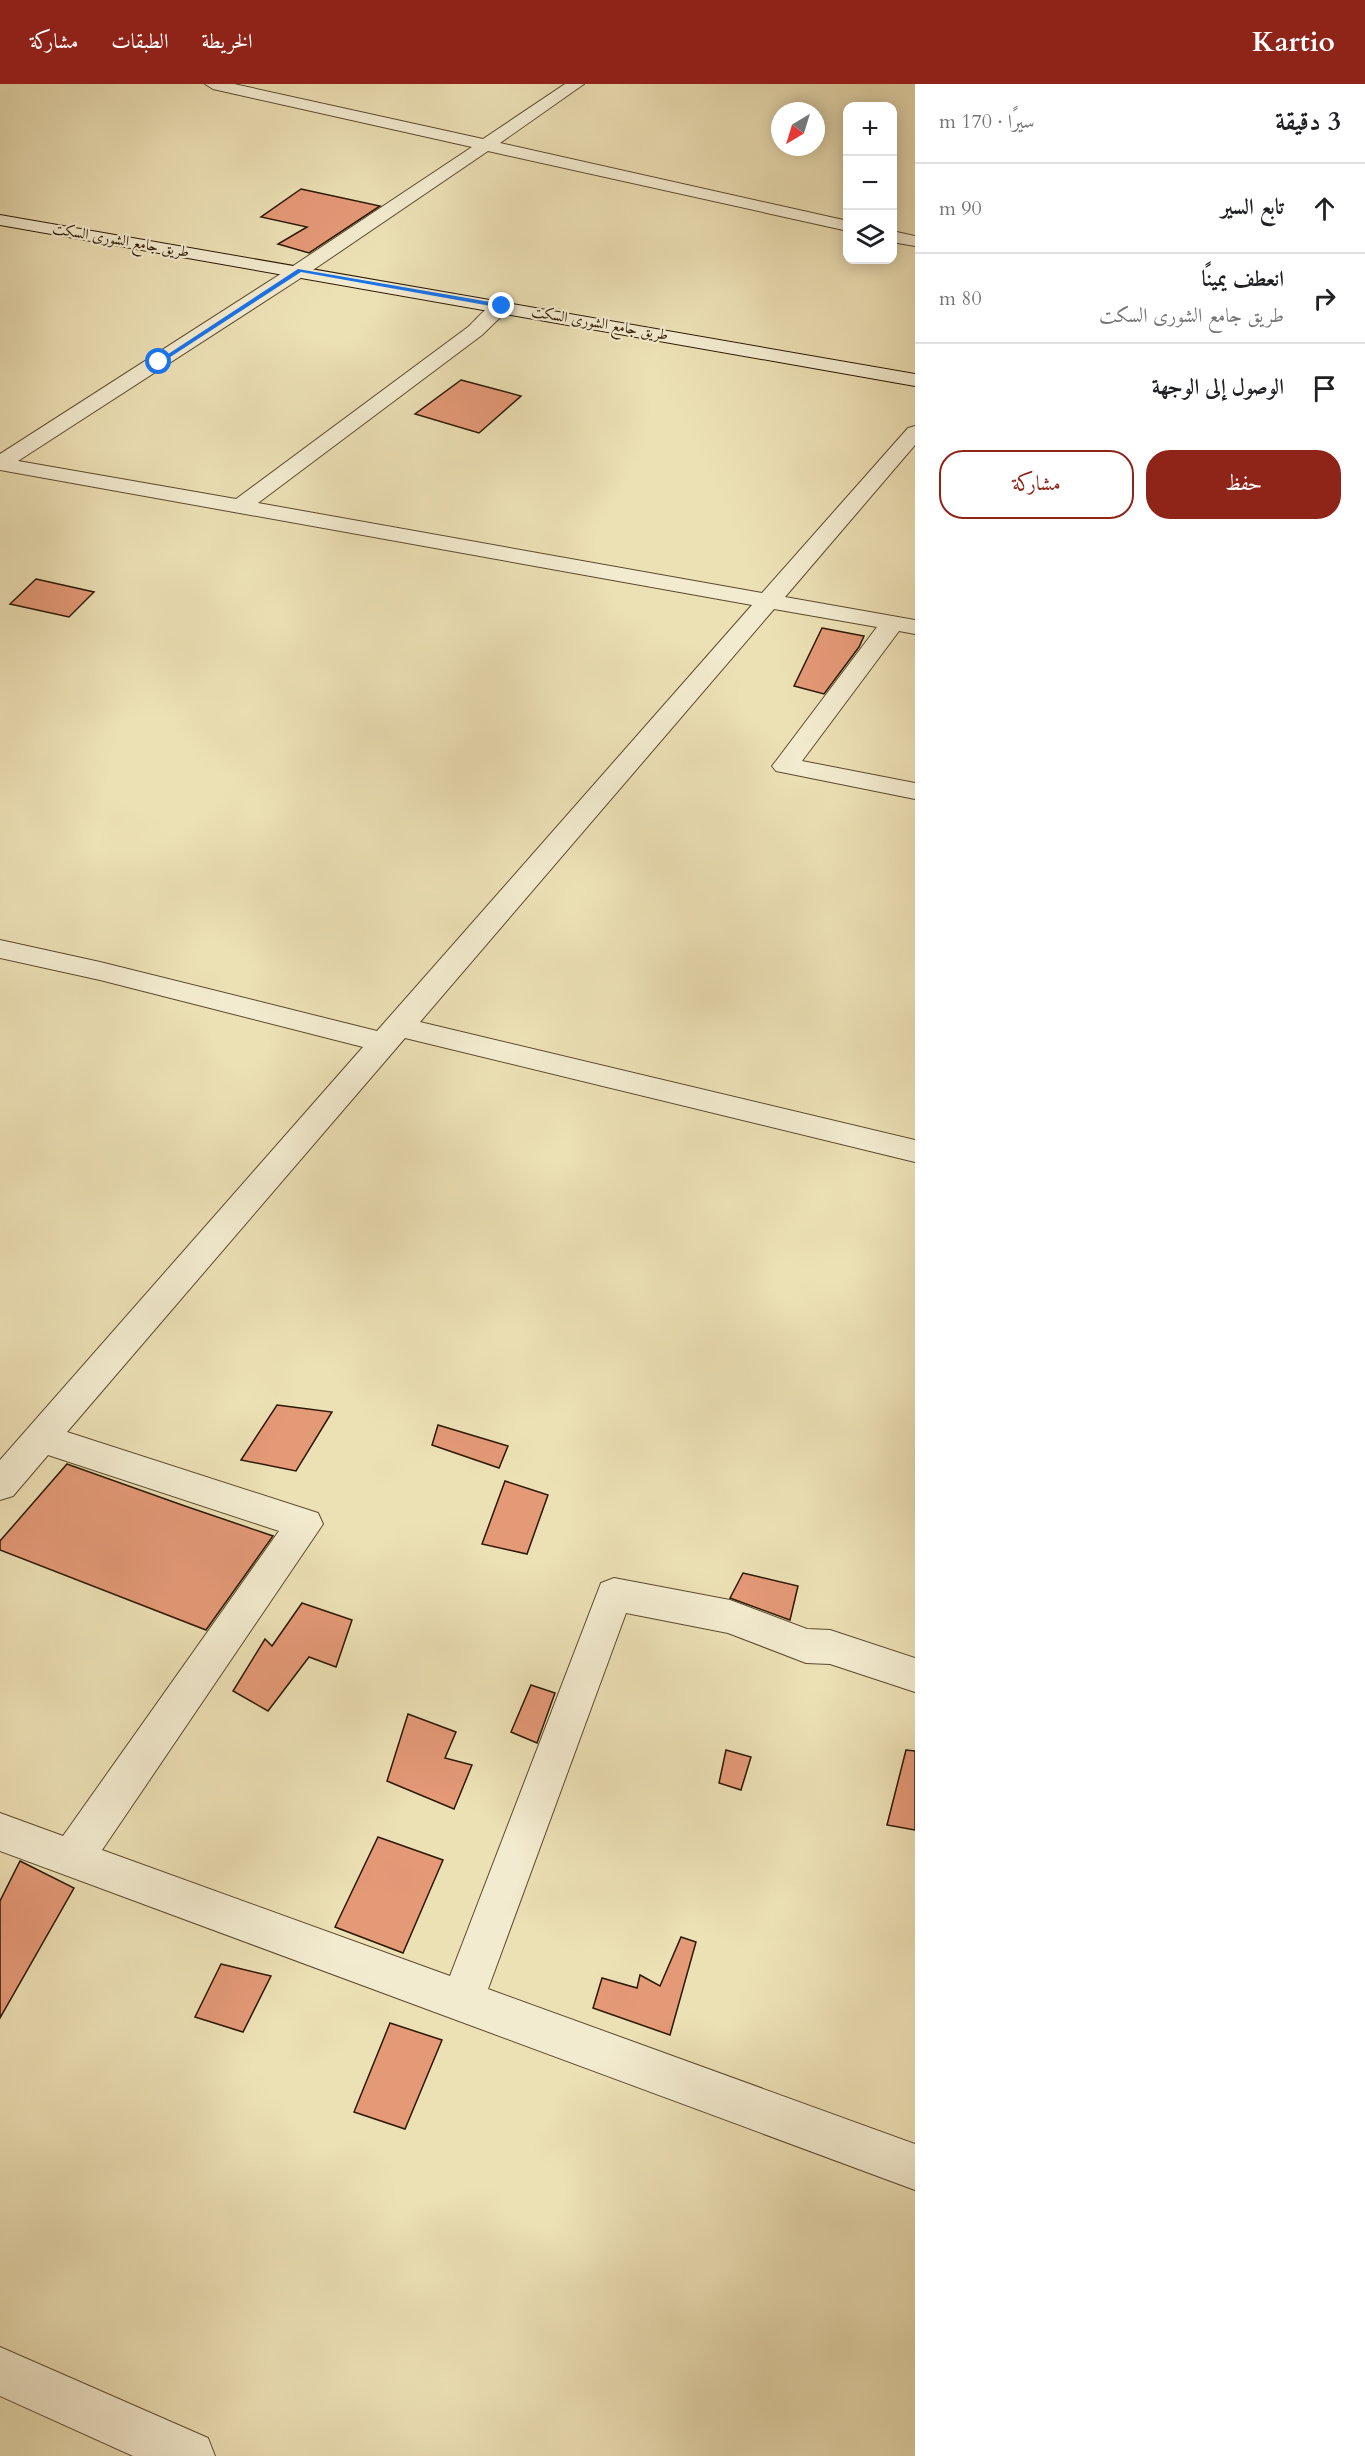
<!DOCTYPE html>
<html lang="ar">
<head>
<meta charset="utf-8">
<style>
	:root { --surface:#fff; --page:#f6f6f6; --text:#202124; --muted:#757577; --line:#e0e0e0; --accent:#8f2418 }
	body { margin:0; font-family:Cardo,Amiri,serif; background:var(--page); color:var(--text); direction:rtl }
	.controls { position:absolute; right:18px; top:18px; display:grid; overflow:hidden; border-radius:12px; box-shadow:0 3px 15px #0003 }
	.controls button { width:54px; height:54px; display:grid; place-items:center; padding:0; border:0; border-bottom:2px solid var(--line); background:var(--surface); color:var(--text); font:30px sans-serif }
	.compass { position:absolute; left:771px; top:18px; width:54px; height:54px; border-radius:50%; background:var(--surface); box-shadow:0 3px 15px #0003; rotate:218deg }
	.stop { position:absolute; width:18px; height:18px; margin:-14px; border:4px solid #1a73e8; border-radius:50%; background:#fff }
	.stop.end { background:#1a73e8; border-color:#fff; box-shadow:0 2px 6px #0008 }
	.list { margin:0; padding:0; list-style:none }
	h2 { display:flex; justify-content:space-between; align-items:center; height:78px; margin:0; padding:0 24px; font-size:26px }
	h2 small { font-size:20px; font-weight:400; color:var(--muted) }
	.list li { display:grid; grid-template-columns:39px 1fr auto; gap:18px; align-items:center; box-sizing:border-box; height:90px; padding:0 24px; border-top:2px solid var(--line) }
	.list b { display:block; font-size:22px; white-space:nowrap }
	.list p { margin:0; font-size:20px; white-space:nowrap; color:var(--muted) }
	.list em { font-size:20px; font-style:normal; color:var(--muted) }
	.actions { display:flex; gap:12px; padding:18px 24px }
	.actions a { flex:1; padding:14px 0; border:2px solid var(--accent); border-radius:24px; text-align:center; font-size:21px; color:var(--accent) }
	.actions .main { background:var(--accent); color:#fff }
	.icon { flex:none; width:33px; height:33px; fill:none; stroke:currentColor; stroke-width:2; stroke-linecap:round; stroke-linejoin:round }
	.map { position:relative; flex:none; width:915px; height:2372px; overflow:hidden; direction:ltr }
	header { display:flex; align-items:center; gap:36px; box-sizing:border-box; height:84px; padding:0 30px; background:var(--accent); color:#fff }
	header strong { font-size:28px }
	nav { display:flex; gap:33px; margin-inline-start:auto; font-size:21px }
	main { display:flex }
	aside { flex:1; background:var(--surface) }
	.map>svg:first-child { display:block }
</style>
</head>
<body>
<header>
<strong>Kartio</strong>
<nav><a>الخريطة</a><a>الطبقات</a><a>مشاركة</a></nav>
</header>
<main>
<aside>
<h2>3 دقيقة<small>سيرًا · 170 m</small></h2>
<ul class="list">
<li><svg class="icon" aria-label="ahead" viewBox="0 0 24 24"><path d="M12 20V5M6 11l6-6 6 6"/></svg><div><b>تابع السير</b></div><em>90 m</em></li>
<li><svg class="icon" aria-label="right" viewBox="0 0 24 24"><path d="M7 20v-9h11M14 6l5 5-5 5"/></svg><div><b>انعطف يمينًا</b><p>طريق جامع الشورى السكت</p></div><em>80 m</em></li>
<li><svg class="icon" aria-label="arrive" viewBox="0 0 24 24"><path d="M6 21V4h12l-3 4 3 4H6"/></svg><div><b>الوصول إلى الوجهة</b></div></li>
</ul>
<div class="actions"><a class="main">حفظ</a><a>مشاركة</a></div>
</aside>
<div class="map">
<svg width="915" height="2372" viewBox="0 0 915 2372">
	<rect width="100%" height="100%" fill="#ece0b5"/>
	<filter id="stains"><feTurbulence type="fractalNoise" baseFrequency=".00333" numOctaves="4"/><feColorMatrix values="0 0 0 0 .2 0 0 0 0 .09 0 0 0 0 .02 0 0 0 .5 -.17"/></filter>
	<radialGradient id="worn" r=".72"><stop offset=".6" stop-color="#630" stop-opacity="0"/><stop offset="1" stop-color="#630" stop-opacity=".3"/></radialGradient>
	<g fill="#e49977" stroke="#2c1800" stroke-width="1.5">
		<polygon points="301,105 380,122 309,169 278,160 307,143 261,133"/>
		<polygon points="461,296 521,312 479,349 415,330"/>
		<polygon points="36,495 94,508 69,533 10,520"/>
		<polygon points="822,544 864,552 859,563 824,610 794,602"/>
		<polygon points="277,1321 332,1328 296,1387 241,1376"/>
		<polygon points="438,1341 508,1362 499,1384 432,1361"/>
		<polygon points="67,1380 182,1421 273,1452 206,1546 0,1466 0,1457"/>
		<polygon points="505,1397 548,1411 527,1470 482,1460"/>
		<polygon points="743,1489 798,1502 790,1536 730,1514"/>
		<polygon points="302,1519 352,1536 336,1583 309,1573 268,1627 233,1607 265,1555 272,1562"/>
		<polygon points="531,1601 555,1609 537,1659 511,1648"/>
		<polygon points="408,1630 456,1648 445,1674 472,1681 454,1725 387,1697"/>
		<polygon points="726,1666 751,1673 741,1706 719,1699"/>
		<polygon points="906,1666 915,1667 915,1746 887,1741"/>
		<polygon points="378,1753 443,1776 403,1869 335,1843"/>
		<polygon points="20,1777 74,1804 0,1934 0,1817"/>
		<polygon points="681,1853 696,1858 670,1951 593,1924 602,1894 637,1904 640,1891 660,1902"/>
		<polygon points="221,1880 271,1892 243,1948 195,1933"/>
		<polygon points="390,1939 442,1956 405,2045 354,2028"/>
	</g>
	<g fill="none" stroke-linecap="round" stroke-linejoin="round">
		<defs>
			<g id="street">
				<path d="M205,0H234L483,55L565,0H584L500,59L848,137V147L488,67L307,190L18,377L236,415L468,243C480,232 492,214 509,218L512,222L482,251L258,419L762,509L908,344L915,342V361L785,513L915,536V550L899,547L802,677L915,699V715L776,687L772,682L776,677L877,543L774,525L420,938L915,1056V1078L405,954L67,1348L318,1429L323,1440L102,1766L450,1892L601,1499L614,1494L730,1516L807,1545L830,1546L915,1574V1608L830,1580L806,1579L728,1549L626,1529L488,1905L915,2060V2106L0,1767V1729L63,1752L279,1447L48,1371L13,1412L0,1416V1376L363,963L100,896L0,874V856L100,878L377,947L752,521L0,386V370L293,182L472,63L213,5Z"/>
				<polygon points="892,147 915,152 915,162 892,158"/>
				<polygon points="0,2263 208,2354 215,2372 133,2372 0,2312"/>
			</g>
			<polygon id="secondary" points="0,131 915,290 915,302 0,141"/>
		</defs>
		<use href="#street" stroke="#5c4a2d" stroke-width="2"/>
		<use href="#secondary" stroke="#2c1800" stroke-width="2"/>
		<use href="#street" fill="#f3ebcf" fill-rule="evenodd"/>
		<use href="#secondary" fill="#f3ebcf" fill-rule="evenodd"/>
	</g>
	<polygon fill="#1a73e8" points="298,185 502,220 505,222 502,224 301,188 161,279 156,278"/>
	<g text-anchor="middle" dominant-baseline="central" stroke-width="4.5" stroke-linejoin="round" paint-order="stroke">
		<g font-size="15" fill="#2c1800" stroke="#f3ebcf">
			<text transform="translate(121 156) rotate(10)">طريق جامع الشورى السكت</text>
			<text transform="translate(600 239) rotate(10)">طريق جامع الشورى السكت</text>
		</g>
	</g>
	<rect width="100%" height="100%" filter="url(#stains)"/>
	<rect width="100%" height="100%" fill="url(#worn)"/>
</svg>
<div class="controls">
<button>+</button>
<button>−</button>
<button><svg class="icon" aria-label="layers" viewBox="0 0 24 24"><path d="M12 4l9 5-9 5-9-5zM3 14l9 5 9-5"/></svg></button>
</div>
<svg class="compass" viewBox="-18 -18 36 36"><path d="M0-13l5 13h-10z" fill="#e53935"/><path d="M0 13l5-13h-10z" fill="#757577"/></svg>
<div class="stop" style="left:159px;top:278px"></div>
<div class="stop end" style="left:502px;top:222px"></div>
</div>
</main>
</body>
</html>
